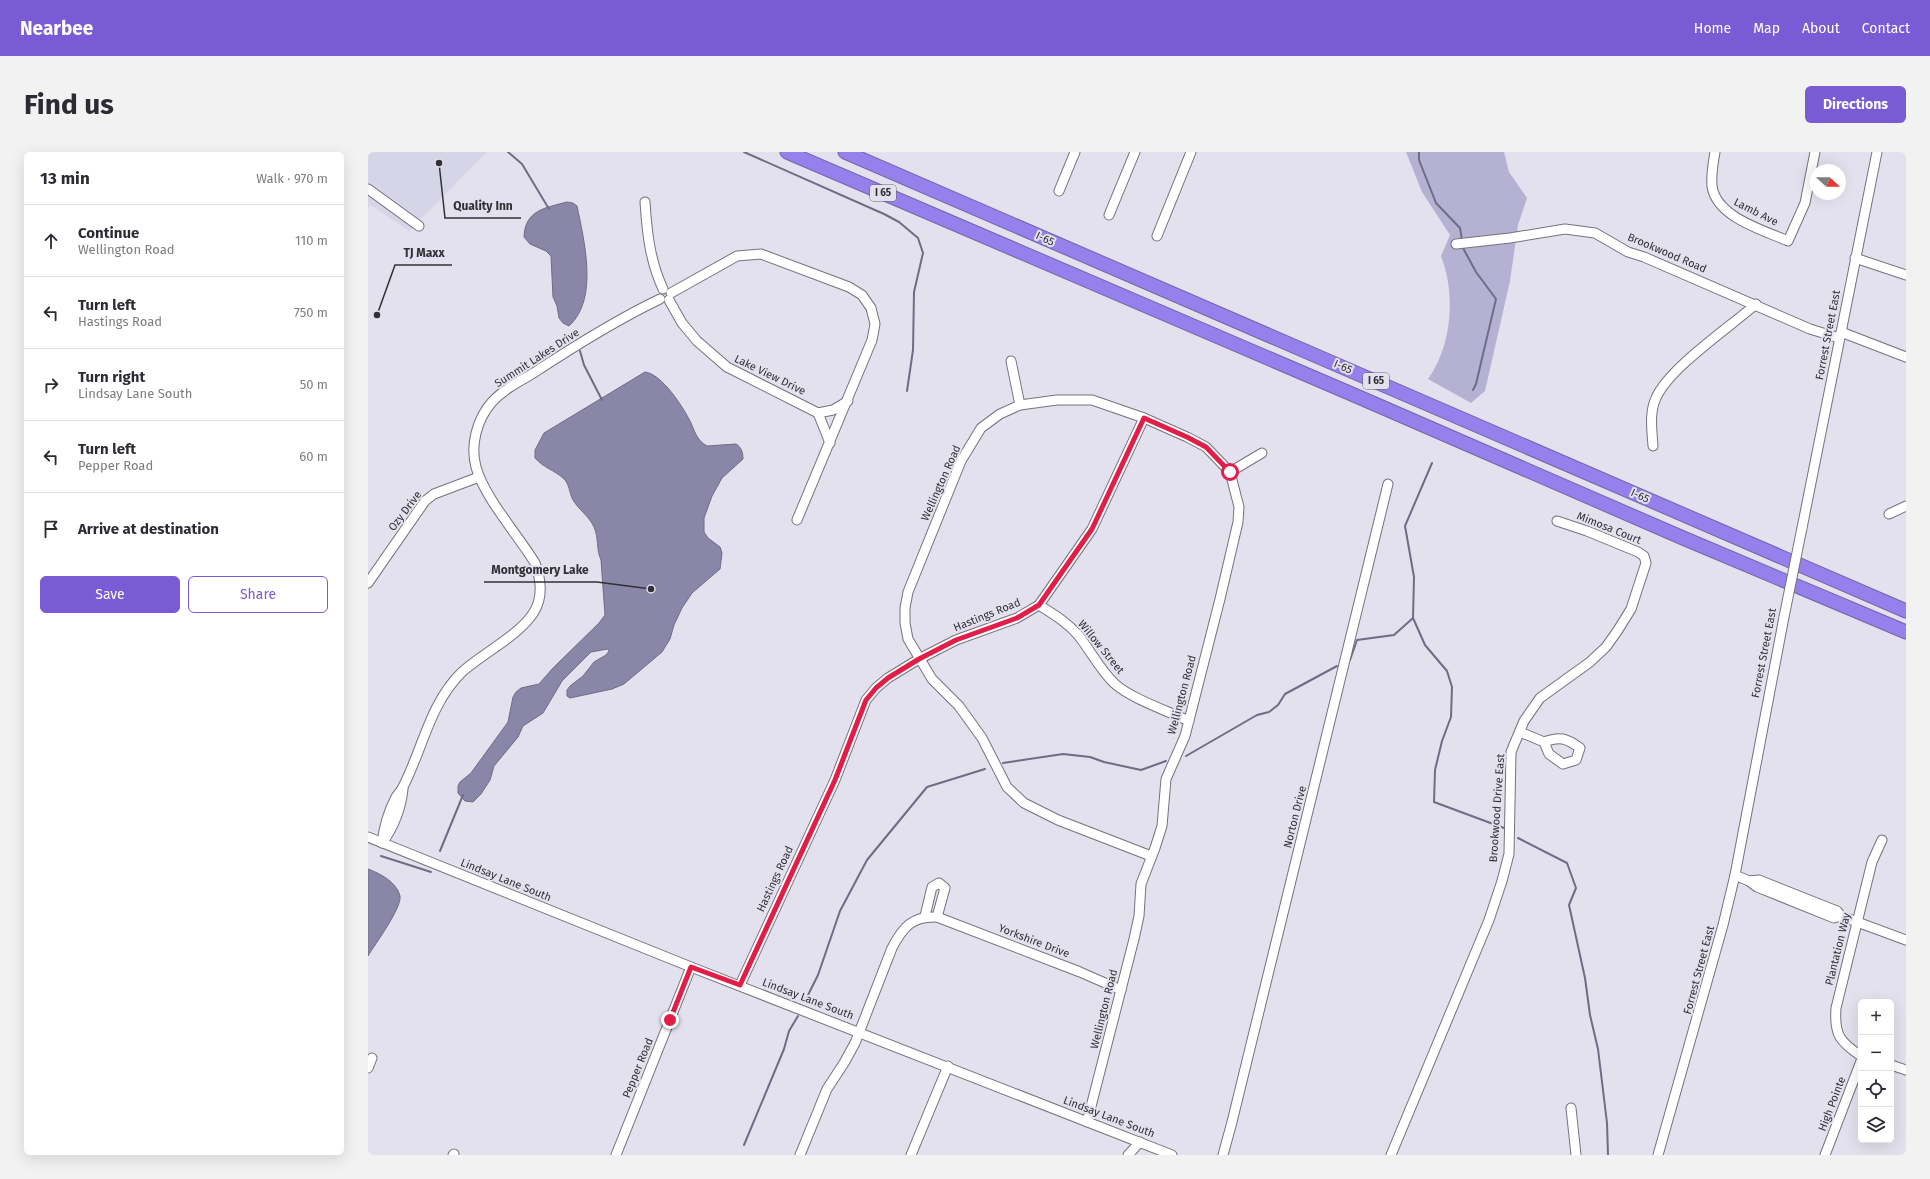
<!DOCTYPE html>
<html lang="en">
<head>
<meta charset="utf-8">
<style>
	:root { --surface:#fff; --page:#f2f2f3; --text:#2b2b33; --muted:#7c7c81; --line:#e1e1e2; --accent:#795bd5 }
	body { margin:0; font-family:"Fira Sans",sans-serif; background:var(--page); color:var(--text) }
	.controls { position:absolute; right:12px; bottom:12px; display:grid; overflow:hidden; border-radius:6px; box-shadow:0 4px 16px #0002 }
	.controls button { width:36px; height:36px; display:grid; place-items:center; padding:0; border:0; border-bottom:1px solid var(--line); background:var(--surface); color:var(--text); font:20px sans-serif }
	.compass { position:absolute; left:1442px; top:12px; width:36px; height:36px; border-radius:50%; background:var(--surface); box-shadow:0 4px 16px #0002; rotate:111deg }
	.stop { position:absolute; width:12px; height:12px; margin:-9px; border:3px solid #e11d48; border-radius:50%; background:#fff }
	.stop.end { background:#e11d48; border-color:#fff; box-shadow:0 1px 4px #0008 }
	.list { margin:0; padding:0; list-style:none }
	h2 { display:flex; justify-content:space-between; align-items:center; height:52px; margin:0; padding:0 16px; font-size:17px }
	h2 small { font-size:13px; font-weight:400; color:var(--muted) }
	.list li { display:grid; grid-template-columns:26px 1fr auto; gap:12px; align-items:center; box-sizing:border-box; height:72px; padding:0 16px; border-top:1px solid var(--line) }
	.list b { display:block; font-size:15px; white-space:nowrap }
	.list p { margin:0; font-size:13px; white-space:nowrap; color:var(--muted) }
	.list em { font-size:13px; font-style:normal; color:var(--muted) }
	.actions { display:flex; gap:8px; padding:12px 16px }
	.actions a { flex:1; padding:9px 0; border:1px solid var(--accent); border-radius:6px; text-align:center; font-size:14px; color:var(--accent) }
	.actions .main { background:var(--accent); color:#fff }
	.icon { flex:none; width:22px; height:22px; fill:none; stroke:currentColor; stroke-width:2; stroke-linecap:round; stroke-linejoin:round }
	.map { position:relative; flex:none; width:1538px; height:1003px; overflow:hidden; border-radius:6px }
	header { display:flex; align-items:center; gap:24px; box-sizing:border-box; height:56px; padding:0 20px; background:var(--accent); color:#fff }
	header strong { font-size:19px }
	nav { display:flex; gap:22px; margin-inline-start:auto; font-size:14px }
	.intro { display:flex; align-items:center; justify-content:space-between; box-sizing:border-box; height:96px; padding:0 24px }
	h1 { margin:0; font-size:28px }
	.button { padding:10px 18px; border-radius:6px; background:var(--accent); color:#fff; font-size:14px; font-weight:700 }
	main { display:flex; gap:24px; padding:0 24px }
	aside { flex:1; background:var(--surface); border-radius:6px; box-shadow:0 4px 16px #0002 }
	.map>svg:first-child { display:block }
</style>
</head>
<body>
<header>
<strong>Nearbee</strong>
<nav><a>Home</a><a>Map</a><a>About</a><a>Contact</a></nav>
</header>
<div class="intro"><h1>Find us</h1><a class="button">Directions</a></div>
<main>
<aside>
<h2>13 min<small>Walk · 970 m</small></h2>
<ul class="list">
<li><svg class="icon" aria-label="ahead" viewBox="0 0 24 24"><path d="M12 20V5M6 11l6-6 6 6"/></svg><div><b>Continue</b><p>Wellington Road</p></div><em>110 m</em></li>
<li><svg class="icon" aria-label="left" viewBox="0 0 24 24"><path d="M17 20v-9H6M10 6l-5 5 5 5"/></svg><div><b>Turn left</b><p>Hastings Road</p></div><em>750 m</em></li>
<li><svg class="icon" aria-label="right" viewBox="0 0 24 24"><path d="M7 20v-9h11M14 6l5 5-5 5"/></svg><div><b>Turn right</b><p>Lindsay Lane South</p></div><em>50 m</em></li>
<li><svg class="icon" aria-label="left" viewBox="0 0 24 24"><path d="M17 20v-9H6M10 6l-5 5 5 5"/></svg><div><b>Turn left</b><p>Pepper Road</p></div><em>60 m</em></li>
<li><svg class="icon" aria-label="arrive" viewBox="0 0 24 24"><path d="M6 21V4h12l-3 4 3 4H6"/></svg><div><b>Arrive at destination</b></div></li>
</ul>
<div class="actions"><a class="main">Save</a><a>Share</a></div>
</aside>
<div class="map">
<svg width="1538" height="1003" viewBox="0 0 1538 1003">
	<rect width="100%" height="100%" fill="#e3e1ed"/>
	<polygon fill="#d6d4e7" points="0,0 119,0 41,79 3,53 0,56"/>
	<path fill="#b5b1d3" d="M1038,0H1136L1141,20L1159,46L1150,73L1142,129L1117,239L1103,251L1060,227C1084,194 1088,142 1073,104L1082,83L1054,40Z"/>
	<g fill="#8a86a7" stroke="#6f6c85">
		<path d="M199,50L205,51L209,54C216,88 231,147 201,174L195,171L191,166L189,154L185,145L183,104L178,99L162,92L156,85C157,58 177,56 199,50Z"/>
		<path d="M277,220C294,222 315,255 322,269C327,279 328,288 339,294L368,292C373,295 375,300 375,307L354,326L344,344L336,366V380L340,386L352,395L354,401L352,417L324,441L314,456L306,473L302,487L294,500L256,532L244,537L202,546L199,544V538L202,534L215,524L226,510L238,503L241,499L240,497L223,500L194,529L175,561L155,574L150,585L126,614L122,628L113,642L105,650L97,649L90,641V634L92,630L103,621L140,570L145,545L148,540L153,536L171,532L185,516L231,471L237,463L233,408C228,397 231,386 226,375C221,364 211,358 205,348C201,341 202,332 195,326C186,318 176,316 167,306V298L176,281Z"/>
		<path d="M0,717C11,721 29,730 32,744C34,756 7,792 0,804Z"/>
	</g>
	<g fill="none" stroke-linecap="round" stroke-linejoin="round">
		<g stroke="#6f6c85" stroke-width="2">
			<polyline points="140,0 154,12 181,57"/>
			<polyline points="376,0 516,62 531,70 550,86 555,101 546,140 545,198 539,239"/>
			<polyline points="1051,0 1051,8 1068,51 1092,76 1094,88"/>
			<polyline points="1095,96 1108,120 1128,147 1108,232 1105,238"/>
			<polyline points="212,199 216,213 234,248"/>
			<polyline points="1064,311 1037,374 1046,425 1045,466 1057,493 1079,519 1084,535 1083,565 1074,589 1067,618 1066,650 1136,676"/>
			<polyline points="982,508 989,488 1026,483 1045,466"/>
			<polyline points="818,604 889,563 901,560 910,553 917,542 969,514"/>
			<polyline points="635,611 695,602 722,605 736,610 773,618 798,609"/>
			<polyline points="1150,686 1199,711 1208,736 1201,753 1217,826 1222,863 1230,897 1239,971 1240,1003"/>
			<polyline points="72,699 95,643"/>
			<polyline points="13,704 63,720"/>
			<polyline points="437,849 450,823 472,759 499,708 559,635 617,617"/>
			<polyline points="376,993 416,897 421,879 430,864"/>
		</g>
		<defs>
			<g id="minor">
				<path d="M1347,0C1345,11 1343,22 1344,34C1348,65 1395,78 1420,89L1437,51L1447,0"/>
				<polyline points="0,37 51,74"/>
				<polyline points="691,39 707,0"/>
				<path d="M277,50C279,81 282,109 295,137"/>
				<polyline points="741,63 767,0"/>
				<polyline points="789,84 823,0"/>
				<polyline points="1088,92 1142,86 1197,77 1227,81 1260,100 1276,105 1442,177 1471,186"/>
				<polyline points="1487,106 1538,123"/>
				<polyline points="303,141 369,104 393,102 481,135 494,143 503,156 507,172 504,188 429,368"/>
				<polyline points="301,148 314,171 329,189 359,215 450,261 462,291"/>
				<polyline points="1473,180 1538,205"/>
				<polyline points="643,209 652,253"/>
				<polyline points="450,261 465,258 480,249"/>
				<path d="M1285,294C1284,278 1281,261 1288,246C1301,216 1362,175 1388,152"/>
				<polyline points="862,320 894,301"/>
				<polyline points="1521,362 1538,354"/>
				<polyline points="1434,376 1509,0"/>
				<polyline points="0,431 57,349 66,342 111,325"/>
				<path d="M671,453C685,462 699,470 710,483C723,499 732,518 747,532C764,547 800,559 821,569"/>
				<path d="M1152,580L1176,590L1181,602L1195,612L1208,608L1212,596C1198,586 1192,584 1176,590"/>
				<polyline points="0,685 323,815 804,1003"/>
				<path d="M15,690C26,674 33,657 35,637"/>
				<path d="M14,691C16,674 20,660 28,645C30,642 33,639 35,635C55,596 62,551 94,520C115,501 152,483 166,460C175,445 173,427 167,411C150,383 116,345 108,315C102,293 109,267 124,250C135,238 150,230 164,222C205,195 248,168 292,147"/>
				<polyline points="1367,723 1381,729 1389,735 1466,766 1473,764 1538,788"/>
				<polyline points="1381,729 1391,728 1469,759 1473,764"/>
				<polyline points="557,764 564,735 571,731 577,736 569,765"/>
				<polyline points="372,833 467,628 498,548 508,536 520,526 551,507 588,488 649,466 671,453 724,377 776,266"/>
				<path d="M1493,904C1472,890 1466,883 1468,856L1504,710L1514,688"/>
				<polyline points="1523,913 1538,918"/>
				<polyline points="0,916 4,906"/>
				<polyline points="1203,956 1208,1003"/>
				<polyline points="719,970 766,787 771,764 773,732 787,696 794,674 798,627 817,584 852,447 870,370 871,355 862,320 838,295 819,285 776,266 724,248 689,248 652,253 632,262 613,276 593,309 540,440 537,456 537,471 540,487 564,527 591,554 614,586 639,635 656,651 690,668 783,704"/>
				<polyline points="85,1003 86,1002"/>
				<polyline points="248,1003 323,815"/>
				<path d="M432,1003L459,937L476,911L487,891L524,796C535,775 544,764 569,765L712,820L753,838"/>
				<polyline points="543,1003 580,914"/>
				<polyline points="760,1003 772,990"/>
				<polyline points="855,1003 864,970 1020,332"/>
				<polyline points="1023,1003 1121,768 1134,729 1141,702 1143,600 1156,569 1172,546 1222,510 1238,495 1250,478 1263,457 1278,411 1276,404 1270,400 1219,379 1189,369"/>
				<polyline points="1290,1003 1355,773 1367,723 1416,465"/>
				<polyline points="1457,1003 1493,909"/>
			</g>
			<g id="highway">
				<polyline points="419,0 986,243 1315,386 1538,480"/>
				<polyline points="477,0 1538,459"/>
			</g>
		</defs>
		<use href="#minor" stroke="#73727d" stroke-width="11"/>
		<use href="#highway" stroke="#7364ab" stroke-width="15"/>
		<use href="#minor" stroke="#fff" stroke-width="9"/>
		<use href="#highway" stroke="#9680eb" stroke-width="13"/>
		<defs>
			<polyline id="minor-bridge" points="1416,465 1434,376"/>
		</defs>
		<use href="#minor-bridge" stroke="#73727d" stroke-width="11" stroke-linecap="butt"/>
		<use href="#minor-bridge" stroke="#fff" stroke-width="9"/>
	</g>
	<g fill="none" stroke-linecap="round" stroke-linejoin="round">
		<polyline stroke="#e11d48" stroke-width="5" points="302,868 323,815 372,833 467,628 498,548 508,536 520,526 551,507 588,488 649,466 671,453 724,377 776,266 819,285 838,295 862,320"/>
	</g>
	<g text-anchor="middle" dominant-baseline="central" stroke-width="4" stroke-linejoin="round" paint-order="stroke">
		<g fill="#e3e1ed" stroke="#66656c" stroke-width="1">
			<rect x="502" y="33" width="26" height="16" rx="3"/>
			<rect x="995" y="221" width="26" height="16" rx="3"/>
		</g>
		<g font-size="10" font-weight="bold" fill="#313035">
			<text x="515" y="41">I 65</text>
			<text x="1008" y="229">I 65</text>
		</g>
		<g font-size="11" fill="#313035" stroke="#e3e1ed">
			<text transform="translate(1388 60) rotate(27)">Lamb Ave</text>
			<text transform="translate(677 87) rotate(24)">I-65</text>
			<text transform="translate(1299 101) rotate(23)">Brookwood Road</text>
			<text transform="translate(1460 183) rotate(-79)">Forrest Street East</text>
			<text transform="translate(169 206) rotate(-33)">Summit Lakes Drive</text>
			<text transform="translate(975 215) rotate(23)">I-65</text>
			<text transform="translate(402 223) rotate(26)">Lake View Drive</text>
			<text transform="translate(573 331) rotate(-66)">Wellington Road</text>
			<text transform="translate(1272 344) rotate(24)">I-65</text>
			<text transform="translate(37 359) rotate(-53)">Ozy Drive</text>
			<text transform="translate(1241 376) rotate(22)">Mimosa Court</text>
			<text transform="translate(619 463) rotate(-22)">Hastings Road</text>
			<text transform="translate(733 495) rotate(51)">Willow Street</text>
			<text transform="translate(1396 501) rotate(-79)">Forrest Street East</text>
			<text transform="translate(814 543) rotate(-75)">Wellington Road</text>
			<text transform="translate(1129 656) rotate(-86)">Brookwood Drive East</text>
			<text transform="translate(927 665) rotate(-76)">Norton Drive</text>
			<text transform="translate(407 727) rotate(-65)">Hastings Road</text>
			<text transform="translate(138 728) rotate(22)">Lindsay Lane South</text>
			<text transform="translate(666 789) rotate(21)">Yorkshire Drive</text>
			<text transform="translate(1470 797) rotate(-76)">Plantation Way</text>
			<text transform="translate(1331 818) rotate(-75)">Forrest Street East</text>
			<text transform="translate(440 847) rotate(21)">Lindsay Lane South</text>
			<text transform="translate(736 857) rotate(-76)">Wellington Road</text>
			<text transform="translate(270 916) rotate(-68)">Pepper Road</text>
			<text transform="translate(1464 952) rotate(-69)">High Pointe</text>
			<text transform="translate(741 965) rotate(21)">Lindsay Lane South</text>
		</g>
	</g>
	<path fill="none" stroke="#313035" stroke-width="1.5" d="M71 11L77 66H153M9 163L27 113H84M283 437L229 430H116"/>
	<g fill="#313035" stroke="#e3e1ed" stroke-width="1.5">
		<circle cx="71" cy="11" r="4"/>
		<circle cx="9" cy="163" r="4"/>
		<circle cx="283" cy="437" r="4"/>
	</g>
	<g font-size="12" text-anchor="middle" font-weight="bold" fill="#313035" stroke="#e3e1ed" stroke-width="4" stroke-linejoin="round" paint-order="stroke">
		<text x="115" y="58">Quality Inn</text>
		<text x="56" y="105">TJ Maxx</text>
		<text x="172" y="422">Montgomery Lake</text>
	</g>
</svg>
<div class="controls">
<button>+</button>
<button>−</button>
<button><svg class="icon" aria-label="locate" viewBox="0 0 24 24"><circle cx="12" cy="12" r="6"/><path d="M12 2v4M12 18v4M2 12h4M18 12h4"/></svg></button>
<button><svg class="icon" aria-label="layers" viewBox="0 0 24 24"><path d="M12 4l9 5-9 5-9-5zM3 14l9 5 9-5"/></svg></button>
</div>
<svg class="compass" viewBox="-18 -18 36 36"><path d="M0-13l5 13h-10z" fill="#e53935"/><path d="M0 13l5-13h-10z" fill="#7c7c81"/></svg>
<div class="stop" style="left:862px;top:320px"></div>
<div class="stop end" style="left:302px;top:868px"></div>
</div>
</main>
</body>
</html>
